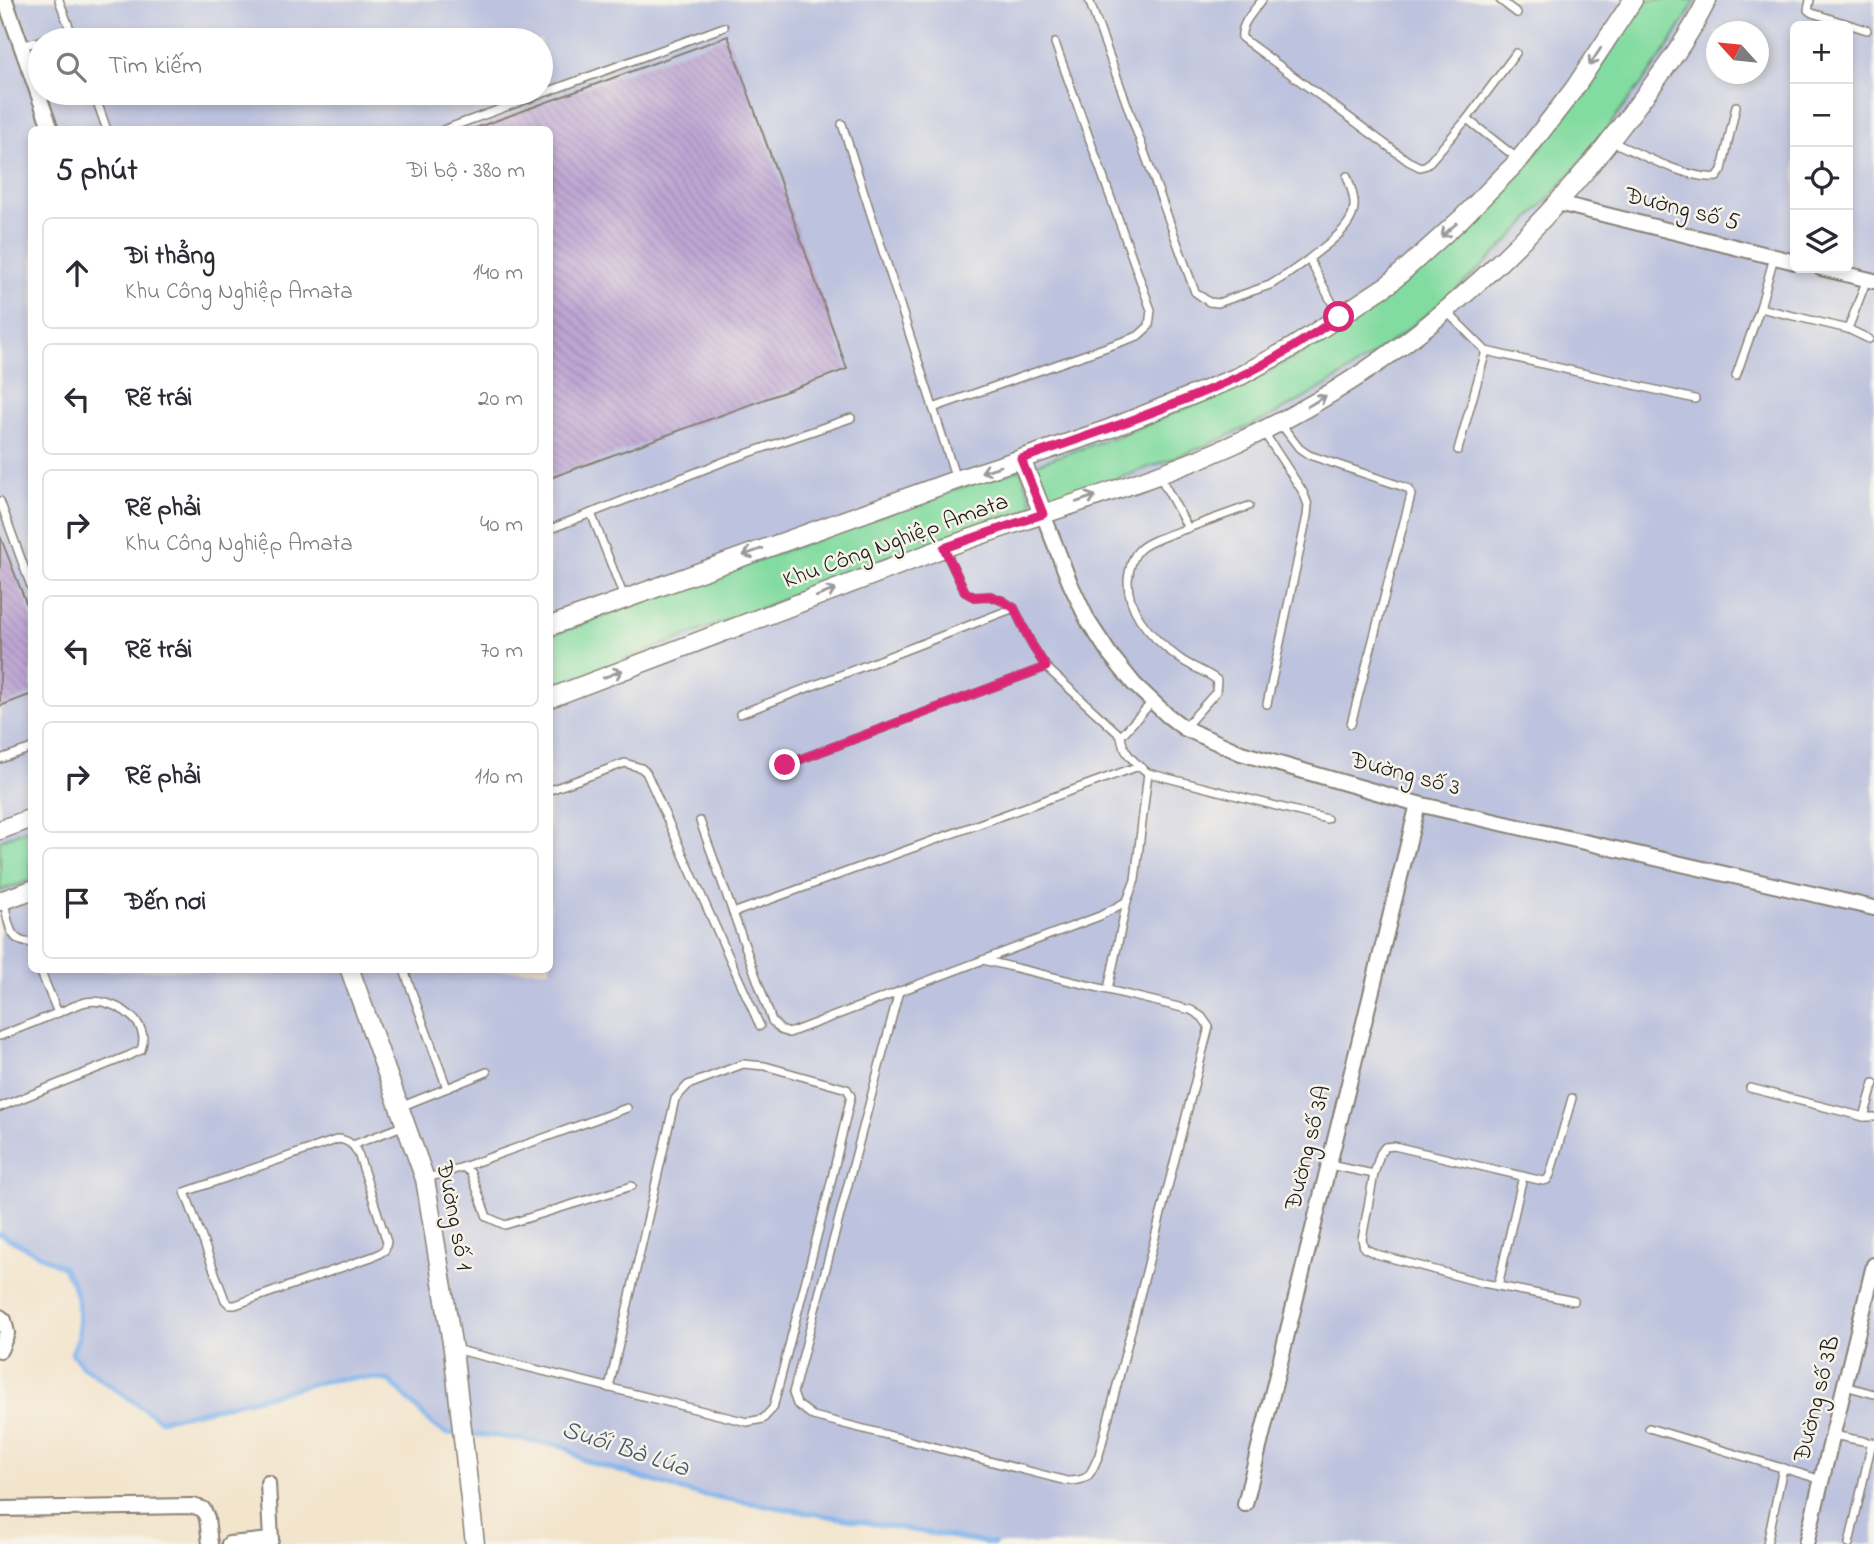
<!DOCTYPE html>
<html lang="vi">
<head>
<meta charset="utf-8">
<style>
	:root { --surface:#fff; --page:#f2f2f3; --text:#2b2b33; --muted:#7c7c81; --line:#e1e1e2 }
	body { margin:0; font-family:"Indie Flower",sans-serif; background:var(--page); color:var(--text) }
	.controls { position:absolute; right:21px; top:21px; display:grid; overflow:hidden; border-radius:10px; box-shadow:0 4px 10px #0003 }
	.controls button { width:63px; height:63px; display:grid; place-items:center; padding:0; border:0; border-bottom:2px solid var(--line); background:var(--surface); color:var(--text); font:35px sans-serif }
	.compass { position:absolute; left:1706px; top:21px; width:63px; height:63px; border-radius:50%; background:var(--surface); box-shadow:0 4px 10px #0003; rotate:297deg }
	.stop { position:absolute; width:21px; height:21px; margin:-16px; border:5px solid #db2777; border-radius:50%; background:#fff }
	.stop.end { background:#db2777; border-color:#fff; box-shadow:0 2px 7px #0008 }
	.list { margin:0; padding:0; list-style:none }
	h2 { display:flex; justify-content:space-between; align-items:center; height:91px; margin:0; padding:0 28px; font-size:30px }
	h2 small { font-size:23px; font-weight:400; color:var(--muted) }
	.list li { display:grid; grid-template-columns:46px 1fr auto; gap:21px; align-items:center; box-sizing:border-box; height:112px; margin:0 14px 14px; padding:0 14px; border:2px solid var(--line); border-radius:10px }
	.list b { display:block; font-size:26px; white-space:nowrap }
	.list p { margin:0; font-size:23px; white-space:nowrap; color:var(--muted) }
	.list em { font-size:23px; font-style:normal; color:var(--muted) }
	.icon { flex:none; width:38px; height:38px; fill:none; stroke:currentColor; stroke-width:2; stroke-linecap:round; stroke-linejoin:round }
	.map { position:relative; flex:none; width:1874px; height:1544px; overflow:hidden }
	.search { position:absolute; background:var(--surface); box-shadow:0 4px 10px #0003; left:28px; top:28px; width:525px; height:77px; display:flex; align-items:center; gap:18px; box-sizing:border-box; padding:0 24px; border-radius:38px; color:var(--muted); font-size:26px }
	.panel { position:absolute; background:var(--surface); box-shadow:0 4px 10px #0003; left:28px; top:126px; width:525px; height:847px; border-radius:10px }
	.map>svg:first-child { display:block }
</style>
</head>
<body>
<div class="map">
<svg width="1874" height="1544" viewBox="0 0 1874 1544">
	<defs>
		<pattern id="building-back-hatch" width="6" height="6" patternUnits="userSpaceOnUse" patternTransform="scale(1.75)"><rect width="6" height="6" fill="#bda6d3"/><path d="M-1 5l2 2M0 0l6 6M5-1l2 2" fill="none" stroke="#a28eb5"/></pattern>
	</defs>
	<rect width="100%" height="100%" fill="#f7f3e8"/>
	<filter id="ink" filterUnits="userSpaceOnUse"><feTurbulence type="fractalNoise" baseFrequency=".0143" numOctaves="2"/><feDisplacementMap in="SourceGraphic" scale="14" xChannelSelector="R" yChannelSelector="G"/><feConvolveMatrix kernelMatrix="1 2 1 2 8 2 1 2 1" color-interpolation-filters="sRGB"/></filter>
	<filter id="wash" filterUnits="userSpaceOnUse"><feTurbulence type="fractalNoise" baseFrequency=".00686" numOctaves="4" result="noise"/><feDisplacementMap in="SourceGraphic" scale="28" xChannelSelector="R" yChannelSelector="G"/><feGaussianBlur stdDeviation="1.57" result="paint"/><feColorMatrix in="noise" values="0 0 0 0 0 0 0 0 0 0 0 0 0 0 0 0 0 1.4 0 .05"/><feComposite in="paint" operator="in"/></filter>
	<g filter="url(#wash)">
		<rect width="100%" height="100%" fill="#f3e4cc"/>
		<path fill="#bdc3de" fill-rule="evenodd" d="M0,0H1874V1544H996L692,1493L583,1460L564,1446L497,1436L445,1433L431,1423L390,1382L366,1378L317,1382L250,1400L160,1420L81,1365L72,1353L79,1336L78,1302L72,1281L62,1267L0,1234ZM1795,26H1848V268H1795ZM1716,32H1758V74H1716ZM40,40H541V93H40ZM32,130H550V970H32Z"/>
		<g fill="#82dba0" stroke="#4f7c5e" stroke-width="2">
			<path d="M1644,0H1696C1684,20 1673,40 1660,59C1648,76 1634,93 1621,110C1528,234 1412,344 1273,415C1200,452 1122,477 1045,503L1030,466L1115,437L1245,384L1299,355L1394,292L1468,226L1526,166L1581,95Z"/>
			<polygon points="1020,469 1034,507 940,540 550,688 550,636 628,607 959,488"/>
			<polygon points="31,828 31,880 0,891 0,840"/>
		</g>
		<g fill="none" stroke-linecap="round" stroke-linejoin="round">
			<path stroke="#7fb3ed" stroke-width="5" d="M0,1234L62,1267L72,1281L78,1302L79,1336L72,1353L81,1365L160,1420C190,1414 220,1407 250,1400C296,1389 343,1370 390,1381L431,1423L445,1433L497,1436L564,1446L583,1460L692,1493L994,1544"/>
		</g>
		<g id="blocks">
			<g fill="url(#building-back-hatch)">
				<polygon points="728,36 847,369 550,478 550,130 473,129"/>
				<polygon points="0,536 32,618 32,694 0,706"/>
			</g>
		</g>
	</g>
	<g filter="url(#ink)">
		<use href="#blocks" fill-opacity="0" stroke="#888074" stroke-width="2"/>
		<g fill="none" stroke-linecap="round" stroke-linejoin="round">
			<defs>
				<g id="service">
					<polyline points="59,0 74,40"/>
					<polyline points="1089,0 1195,292 1209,302 1218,303 1270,285 1288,274 1309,259"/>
					<path d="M1262,0C1254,11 1240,24 1242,38L1408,161L1420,167L1427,165L1467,119L1518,159"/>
					<polyline points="1500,0 1517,13"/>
					<polyline points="1810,0 1808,10 1812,13 1867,30"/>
					<polyline points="41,40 71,32"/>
					<polyline points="21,46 40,41"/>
					<polyline points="94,93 107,130"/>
					<polyline points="1467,119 1516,53"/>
					<polyline points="842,124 956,479"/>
					<polyline points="443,130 724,27"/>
					<path d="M1610,141C1636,152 1691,181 1717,177L1722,170L1736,106"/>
					<polyline points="1760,308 1848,329 1869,339"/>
					<polyline points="1447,312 1486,351 1695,399"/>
					<path d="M1339,316L1309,259C1325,245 1356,227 1354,203C1354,195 1350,185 1347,176"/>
					<polyline points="1848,329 1867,279"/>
					<polyline points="1736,376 1760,308 1774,257"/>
					<polyline points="933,408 1138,336 1149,326 1151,310 1055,43"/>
					<polyline points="1280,423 1299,448 1309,455 1401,486 1409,489 1411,495 1351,724"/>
					<polyline points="1263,431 1303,492 1308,505 1307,516 1267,704"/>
					<polyline points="1458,450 1486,351"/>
					<polyline points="1159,475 1188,528 1249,506"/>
					<polyline points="0,501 32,589"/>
					<polyline points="591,513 624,597"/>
					<polyline points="550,529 728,460 851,418"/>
					<polyline points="945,550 965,592 974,597 990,596 1003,601 1014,608 1032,645 1046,667 1121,736"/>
					<path d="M1152,702L1121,736C1123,754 1135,762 1148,773L1327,819"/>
					<polyline points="740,714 1014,608"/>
					<path d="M1185,727L1216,692L1217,680C1205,671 1191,667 1179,658C1154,640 1127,614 1128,580C1129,571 1132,557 1139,550C1149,540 1175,533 1188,528"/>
					<polyline points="0,759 32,748"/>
					<polyline points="785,765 1046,667"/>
					<polyline points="550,790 625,763 641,768 646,772 760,1026"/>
					<polyline points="700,821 772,1021 781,1030 789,1033 1100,916 1127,901 1135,880 1148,773"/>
					<path d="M4,901C8,919 8,945 32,942"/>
					<polyline points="733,913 1139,766"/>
					<polyline points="40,970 58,1013"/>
					<polyline points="404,970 447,1088"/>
					<polyline points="1108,989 1127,901"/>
					<path d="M899,991L793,1393L797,1404L813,1416L1067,1481C1091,1481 1090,1474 1099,1455L1209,1027L1202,1017L1191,1010L983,960"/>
					<path d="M0,1036C20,1028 40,1020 60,1012C68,1009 77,1004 86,1002C103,999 123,1007 135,1020C143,1029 145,1039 141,1050L128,1056L0,1107"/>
					<polyline points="1750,1088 1864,1117 1874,1117"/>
					<polyline points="400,1107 487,1072"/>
					<polyline points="1864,1117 1874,1083"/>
					<path d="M339,1139C350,1141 354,1145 359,1156L387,1242L385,1250L377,1255L235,1305H230L225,1300L185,1192Z"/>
					<polyline points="353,1145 405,1125"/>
					<polyline points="1329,1165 1374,1174 1380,1154 1385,1147 1394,1146 1543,1181 1547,1180 1550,1175 1572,1098"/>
					<polyline points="463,1167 627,1108"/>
					<polyline points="1374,1174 1362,1239 1364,1248 1376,1254 1483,1283 1574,1301"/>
					<polyline points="425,1179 463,1167 471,1173 487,1217 505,1225 632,1186"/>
					<polyline points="1498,1286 1523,1176"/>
					<polyline points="454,1349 747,1422 763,1419 773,1408 831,1182 851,1096 847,1089 765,1066 743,1064 688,1085 675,1099 609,1388"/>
					<polyline points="1845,1386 1874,1394"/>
					<polyline points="1649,1428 1822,1480"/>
					<polyline points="1833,1435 1873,1443"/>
					<polyline points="1767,1544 1783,1468"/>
					<polyline points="1849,1544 1872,1442"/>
				</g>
				<g id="minor">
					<polyline points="5,0 51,130"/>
					<polyline points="1558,203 1795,262"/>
					<polyline points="1821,268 1874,281"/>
					<polyline points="1043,514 1070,583 1088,621 1109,653 1134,684 1167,715 1184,728 1241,753 1418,804 1874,908"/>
					<polyline points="0,1317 4,1320 7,1333 0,1350"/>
					<polyline points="1245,1504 1418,804"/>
					<polyline points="0,1509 193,1506 203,1509 207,1518 210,1544"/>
					<polyline points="229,1544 271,1540 268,1483"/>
					<polyline points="1806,1544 1874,1265"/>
				</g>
				<g id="tertiary">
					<polyline points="1021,459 1043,514"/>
					<polyline points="550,626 956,480 1021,459 1109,429 1240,376 1293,347 1389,284 1461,219 1519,160 1574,89 1633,0"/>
					<path d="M550,698C680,649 810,598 941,549C1037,514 1137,487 1230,446C1391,375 1524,255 1629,116C1657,79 1687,42 1707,0"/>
					<polyline points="0,830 32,818"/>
					<polyline points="0,901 32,890"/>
					<polyline points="350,970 425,1179 453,1349 475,1544"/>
				</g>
			</defs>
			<use href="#service" stroke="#888074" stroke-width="10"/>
			<use href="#minor" stroke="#888074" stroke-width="18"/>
			<use href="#tertiary" stroke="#888074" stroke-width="21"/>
			<use href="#service" stroke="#fff" stroke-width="7"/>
			<use href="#minor" stroke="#fff" stroke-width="14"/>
			<use href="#tertiary" stroke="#fff" stroke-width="18"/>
		</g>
		<defs><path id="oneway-shaft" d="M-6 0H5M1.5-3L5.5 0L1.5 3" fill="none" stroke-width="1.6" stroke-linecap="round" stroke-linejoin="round" transform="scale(1.75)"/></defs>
		<g stroke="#999">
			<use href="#oneway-shaft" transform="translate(1595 57) rotate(123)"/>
			<use href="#oneway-shaft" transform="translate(1449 230) rotate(138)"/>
			<use href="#oneway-shaft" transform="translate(1317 401) rotate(-31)"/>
			<use href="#oneway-shaft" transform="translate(991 469) rotate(163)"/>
			<use href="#oneway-shaft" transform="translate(1086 499) rotate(-19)"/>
			<use href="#oneway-shaft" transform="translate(753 552) rotate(160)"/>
			<use href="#oneway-shaft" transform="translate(826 593) rotate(-21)"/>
			<use href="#oneway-shaft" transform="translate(613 674) rotate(-21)"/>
		</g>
	</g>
	<g fill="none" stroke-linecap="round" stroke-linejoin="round" filter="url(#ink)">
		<path stroke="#db2777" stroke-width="9" d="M785,765L1046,667L1032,645L1014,608L1003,601L990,596L974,597L965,592L944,548L1043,514L1021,459C1094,434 1167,409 1238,377C1274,361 1307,338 1339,317"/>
	</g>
	<g text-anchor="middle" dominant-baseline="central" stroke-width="5" stroke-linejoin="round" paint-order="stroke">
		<g font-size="24" fill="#1c1c1c" stroke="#f7f3e8">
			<text transform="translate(1682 210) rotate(14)">Đường số 5</text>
			<text transform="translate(896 542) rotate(-20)">Khu Công Nghiệp Amata</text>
			<text transform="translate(1405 775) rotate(15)">Đường số 3</text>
			<text transform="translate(1309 1148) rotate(-76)">Đường số 3A</text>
			<text transform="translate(453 1216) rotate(79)">Đường số 1</text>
			<text transform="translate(1818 1399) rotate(-76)">Đường số 3B</text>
		</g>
		<g font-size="26" font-style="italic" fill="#445870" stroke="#f7f3e8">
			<text transform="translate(625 1450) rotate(18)">Suối Bà Lúa</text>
		</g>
	</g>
</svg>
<div class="controls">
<button>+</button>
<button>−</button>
<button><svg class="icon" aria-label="locate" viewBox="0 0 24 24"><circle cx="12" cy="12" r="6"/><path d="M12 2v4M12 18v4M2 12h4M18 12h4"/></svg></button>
<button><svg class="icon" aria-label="layers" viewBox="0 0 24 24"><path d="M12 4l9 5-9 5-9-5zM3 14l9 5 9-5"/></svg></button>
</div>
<svg class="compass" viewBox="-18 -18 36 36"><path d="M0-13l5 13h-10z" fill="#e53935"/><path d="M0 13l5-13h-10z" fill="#7c7c81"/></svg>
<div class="stop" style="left:1339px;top:317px"></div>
<div class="stop end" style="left:785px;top:765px"></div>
<div class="search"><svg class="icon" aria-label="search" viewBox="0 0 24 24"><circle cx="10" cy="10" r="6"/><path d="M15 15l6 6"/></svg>Tìm kiếm</div>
<section class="panel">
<h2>5 phút<small>Đi bộ · 380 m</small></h2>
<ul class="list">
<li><svg class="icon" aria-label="ahead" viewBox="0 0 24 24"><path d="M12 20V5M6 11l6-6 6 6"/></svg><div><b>Đi thẳng</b><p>Khu Công Nghiệp Amata</p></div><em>140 m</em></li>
<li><svg class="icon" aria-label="left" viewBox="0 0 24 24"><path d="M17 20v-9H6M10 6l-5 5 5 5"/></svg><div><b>Rẽ trái</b></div><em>20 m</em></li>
<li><svg class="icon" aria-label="right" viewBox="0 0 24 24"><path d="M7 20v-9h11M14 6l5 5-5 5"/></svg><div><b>Rẽ phải</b><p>Khu Công Nghiệp Amata</p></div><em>40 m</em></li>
<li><svg class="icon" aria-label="left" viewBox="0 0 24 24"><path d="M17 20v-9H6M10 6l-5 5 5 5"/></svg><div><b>Rẽ trái</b></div><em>70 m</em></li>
<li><svg class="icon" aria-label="right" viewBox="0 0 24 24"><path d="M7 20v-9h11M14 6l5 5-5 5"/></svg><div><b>Rẽ phải</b></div><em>110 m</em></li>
<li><svg class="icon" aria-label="arrive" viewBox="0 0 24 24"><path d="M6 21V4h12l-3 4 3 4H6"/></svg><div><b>Đến nơi</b></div></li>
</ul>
</section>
</div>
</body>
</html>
